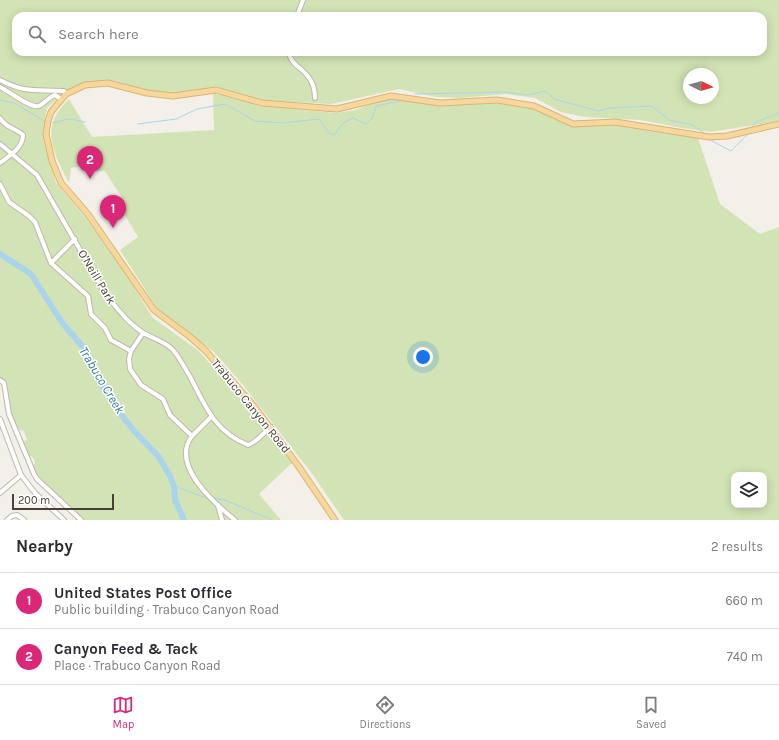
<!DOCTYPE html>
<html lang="en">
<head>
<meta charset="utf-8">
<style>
	:root { --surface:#fff; --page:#f2f2f3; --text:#2b2b33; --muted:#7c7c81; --line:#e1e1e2; --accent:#db2777 }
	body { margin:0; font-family:Karla,sans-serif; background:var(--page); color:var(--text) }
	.controls { position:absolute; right:12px; bottom:12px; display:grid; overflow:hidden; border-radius:8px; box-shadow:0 2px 10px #0003 }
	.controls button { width:36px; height:36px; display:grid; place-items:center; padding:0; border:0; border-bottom:1px solid var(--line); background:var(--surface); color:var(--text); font:20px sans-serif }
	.compass { position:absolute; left:683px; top:68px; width:36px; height:36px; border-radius:50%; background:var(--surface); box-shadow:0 2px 10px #0003; rotate:96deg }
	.scale { position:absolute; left:12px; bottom:10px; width:102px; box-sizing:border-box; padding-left:4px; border:2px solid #464038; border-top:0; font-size:11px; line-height:14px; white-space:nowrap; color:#464038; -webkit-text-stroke:3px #fff; paint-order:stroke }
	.you { position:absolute; left:423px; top:357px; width:14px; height:14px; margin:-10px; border:3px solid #fff; border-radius:50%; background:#1a73e8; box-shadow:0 0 0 6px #1a73e833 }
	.badge { display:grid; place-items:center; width:26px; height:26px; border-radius:50%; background:var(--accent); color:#fff; font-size:13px; font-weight:700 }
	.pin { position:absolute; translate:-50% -33px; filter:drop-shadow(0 1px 2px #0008) }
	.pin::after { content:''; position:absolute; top:21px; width:14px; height:12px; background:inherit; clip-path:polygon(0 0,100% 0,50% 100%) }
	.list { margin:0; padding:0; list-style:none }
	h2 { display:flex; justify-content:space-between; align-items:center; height:52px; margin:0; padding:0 16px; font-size:17px }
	h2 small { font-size:13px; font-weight:400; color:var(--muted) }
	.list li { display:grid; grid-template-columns:26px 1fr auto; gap:12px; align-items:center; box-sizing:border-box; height:56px; padding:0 16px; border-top:1px solid var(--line) }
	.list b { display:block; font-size:15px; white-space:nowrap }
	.list p { margin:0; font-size:13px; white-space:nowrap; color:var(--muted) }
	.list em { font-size:13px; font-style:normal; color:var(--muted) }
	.icon { flex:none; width:22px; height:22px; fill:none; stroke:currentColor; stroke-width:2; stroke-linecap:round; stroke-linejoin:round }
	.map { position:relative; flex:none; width:779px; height:520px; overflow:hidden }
	.search { position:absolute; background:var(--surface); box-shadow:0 2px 10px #0003; left:12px; right:12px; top:12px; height:44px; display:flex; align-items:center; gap:10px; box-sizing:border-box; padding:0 14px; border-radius:12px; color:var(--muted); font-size:15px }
	.sheet { height:164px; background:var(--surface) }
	nav { display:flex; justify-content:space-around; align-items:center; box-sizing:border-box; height:56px; border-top:1px solid var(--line); background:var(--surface); font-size:11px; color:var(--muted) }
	nav a { display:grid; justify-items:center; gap:2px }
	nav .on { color:var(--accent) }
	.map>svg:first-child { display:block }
</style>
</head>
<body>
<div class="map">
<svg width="779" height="520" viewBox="0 0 779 520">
	<rect width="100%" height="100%" fill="#f3efe9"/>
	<g fill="#d2e4b5" fill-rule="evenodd">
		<path d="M0,0H779V121L710,132L676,127L641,120L585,117L561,112L535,98L506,94L460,98L436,97L399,89L331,104L261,100L226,90L203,89L168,94L144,90L116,81L104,80L83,83L59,97L47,108L44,126V141L56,183L85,217L123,270L153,318L199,351L260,422L292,463L259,494L281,520H84L38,478L32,468L35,463L34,459L31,456H27L22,442L27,440L24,431L17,429L0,377ZM16,16H763V52H16ZM689,74H713V98H689Z"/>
		<path d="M213,94L226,95L259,106L336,113L355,110L376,102L390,99L444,106L479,103L520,105L581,126L619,125L648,131L698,138L720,204L760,234L779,227V520H344L313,475L244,386L214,352L157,308L120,250L138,237L117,202L122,198L105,171H88L81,166L71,168L69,183C53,152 39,127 69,99L92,137L214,130ZM734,475H764V505H734Z"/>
	</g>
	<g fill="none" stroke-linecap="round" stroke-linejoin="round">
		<g stroke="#aad4eb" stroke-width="1">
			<polyline points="415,94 506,92 527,95 546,91 554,99 598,111 610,108 652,106 669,120 693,125 705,134"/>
			<polyline points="0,100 14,103 44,121"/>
			<polyline points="52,123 69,119 85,122"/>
			<polyline points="138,124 176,119 197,109 225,104 255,121 282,123 319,119 329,133 334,135 343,123 353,118 366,124 373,117 376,106 400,101"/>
			<polyline points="750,129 756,122 779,113"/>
			<polyline points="710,140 731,151 747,135"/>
			<polyline points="174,486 209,499"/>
			<polyline points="212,497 227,501 272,520"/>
		</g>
		<polyline stroke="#aad4eb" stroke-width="6" points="0,254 31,274 63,324 84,348 96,375 119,412 135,432 159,457 170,476 174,486 175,500 184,520"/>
		<defs>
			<g id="minor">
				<polyline points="297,16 303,0"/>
				<path d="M289,52C290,69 315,69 315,98"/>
				<path d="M0,80C27,94 36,89 64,91L66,94"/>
				<path d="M0,87C9,91 31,109 39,106C45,103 49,97 55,95L61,99"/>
				<path d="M0,118C7,129 16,128 23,135C23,148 9,156 0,163"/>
				<path d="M0,144L37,175L106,295C117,308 127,322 142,332C151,338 165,341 173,350C179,357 183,365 188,373C205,404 213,431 248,445C256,443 264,432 271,427"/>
				<polyline points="0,184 9,202 29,216 35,222 51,263 88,296 91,314 105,328 111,340 131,351"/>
				<polyline points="51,263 75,239"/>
				<path d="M143,333L131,351L129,359L130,369L141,385L163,399L170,415L192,436C170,465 215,504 235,520"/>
				<polyline points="0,380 4,383 9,414 34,474 37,479 81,520"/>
				<polyline points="0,419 21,475 35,493 64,520"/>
				<polyline points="192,436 211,417"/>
				<polyline points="0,493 21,475"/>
				<polyline points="218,505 222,520"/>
				<polyline points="7,520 12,516 17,515 24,520"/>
			</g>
			<polyline id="major" points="335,520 299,467 254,406 205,350 189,336 154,310 87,213 61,183 52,161 46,134 48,121 51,112 66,94 85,85 108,83 147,93 173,96 216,90 262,103 337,109 391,96 440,103 497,100 534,106 573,124 615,122 709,137 727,136 779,124"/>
		</defs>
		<use href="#minor" stroke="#beb7ac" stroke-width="6"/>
		<use href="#major" stroke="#dbb470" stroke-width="7"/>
		<use href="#minor" stroke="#fff" stroke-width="4"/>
		<use href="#major" stroke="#f6d89f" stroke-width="5"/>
	</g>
	<g text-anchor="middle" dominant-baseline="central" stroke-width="3" stroke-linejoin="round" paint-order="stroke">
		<g font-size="12" fill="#464038" stroke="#fff">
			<text transform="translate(97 277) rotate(59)">O'Neill Park</text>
			<text transform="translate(251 406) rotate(51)">Trabuco Canyon Road</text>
		</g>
		<g font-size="13" font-style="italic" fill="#377ba2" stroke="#fff">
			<text transform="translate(102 380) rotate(59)">Trabuco Creek</text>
		</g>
	</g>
</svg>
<div class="controls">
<button><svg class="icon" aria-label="layers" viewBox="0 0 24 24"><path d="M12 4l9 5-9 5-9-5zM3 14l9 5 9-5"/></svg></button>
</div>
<svg class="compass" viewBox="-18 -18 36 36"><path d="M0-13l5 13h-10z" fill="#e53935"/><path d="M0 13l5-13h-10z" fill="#7c7c81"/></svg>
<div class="scale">200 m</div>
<div class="you"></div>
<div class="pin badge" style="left:113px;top:228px">1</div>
<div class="pin badge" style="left:90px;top:179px">2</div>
<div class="search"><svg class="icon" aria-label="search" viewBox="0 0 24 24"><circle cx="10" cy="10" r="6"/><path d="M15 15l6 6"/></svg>Search here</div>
</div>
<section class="sheet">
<h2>Nearby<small>2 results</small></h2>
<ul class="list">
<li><span class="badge">1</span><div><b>United States Post Office</b><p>Public building · Trabuco Canyon Road</p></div><em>660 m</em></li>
<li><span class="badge">2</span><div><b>Canyon Feed &amp; Tack</b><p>Place · Trabuco Canyon Road</p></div><em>740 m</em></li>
</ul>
</section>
<nav>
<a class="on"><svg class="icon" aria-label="map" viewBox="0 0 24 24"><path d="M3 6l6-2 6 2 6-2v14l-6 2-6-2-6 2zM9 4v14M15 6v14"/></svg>Map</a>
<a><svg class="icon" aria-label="directions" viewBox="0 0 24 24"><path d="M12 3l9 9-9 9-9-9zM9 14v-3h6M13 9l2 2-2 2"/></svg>Directions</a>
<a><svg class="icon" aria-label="saved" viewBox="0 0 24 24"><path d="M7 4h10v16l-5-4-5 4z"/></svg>Saved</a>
</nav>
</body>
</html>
